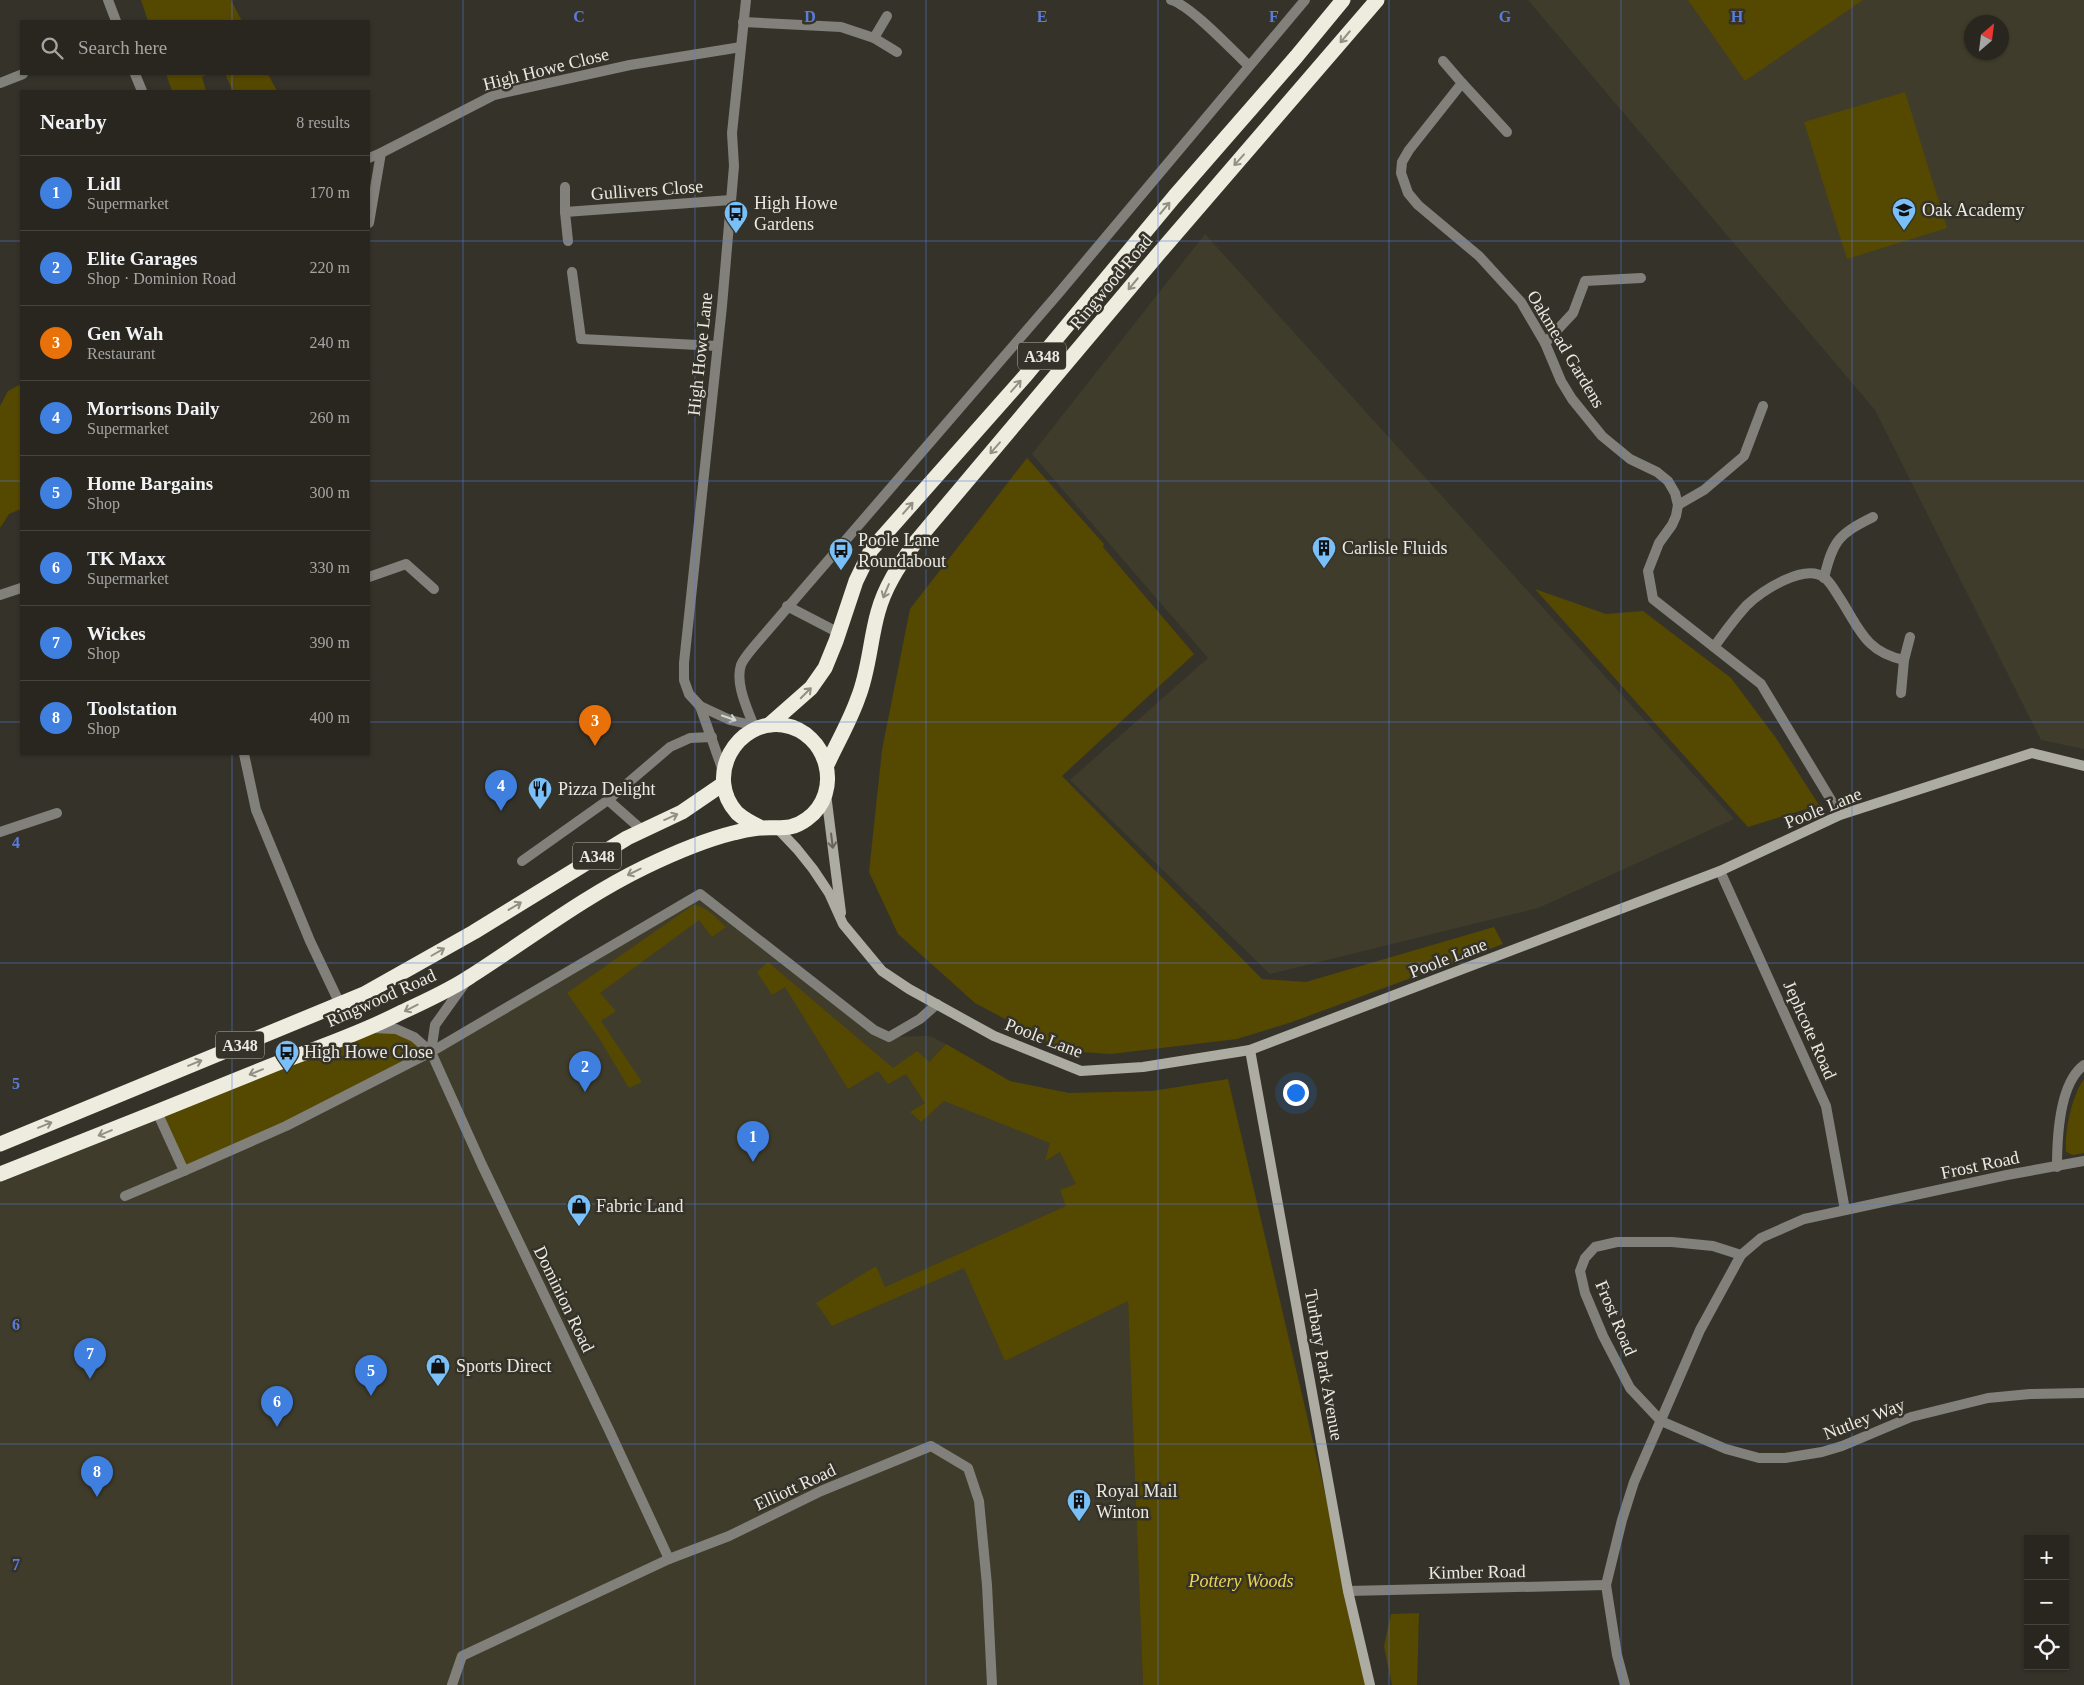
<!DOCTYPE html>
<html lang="en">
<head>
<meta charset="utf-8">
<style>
	:root { --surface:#28261f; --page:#302e28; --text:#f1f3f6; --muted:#a5a5a4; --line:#44433d; --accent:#8c9099 }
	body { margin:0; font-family:"Times New Roman",serif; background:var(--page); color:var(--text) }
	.controls { position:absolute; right:15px; bottom:15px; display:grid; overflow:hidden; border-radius:0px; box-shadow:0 1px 4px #0004 }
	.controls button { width:45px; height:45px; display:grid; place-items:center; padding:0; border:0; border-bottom:1px solid var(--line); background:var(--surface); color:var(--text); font:25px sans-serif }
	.compass { position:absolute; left:1964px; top:15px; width:45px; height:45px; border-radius:50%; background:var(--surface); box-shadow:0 1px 4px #0004; rotate:28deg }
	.you { position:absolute; left:1295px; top:1092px; width:18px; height:18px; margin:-12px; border:4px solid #fff; border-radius:50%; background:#1a73e8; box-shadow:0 0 0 8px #1a73e833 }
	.badge { display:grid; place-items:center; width:32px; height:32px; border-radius:50%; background:var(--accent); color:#fff; font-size:16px; font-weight:700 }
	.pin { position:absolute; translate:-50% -41px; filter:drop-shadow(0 1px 2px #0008) }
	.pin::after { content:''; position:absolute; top:26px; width:18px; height:15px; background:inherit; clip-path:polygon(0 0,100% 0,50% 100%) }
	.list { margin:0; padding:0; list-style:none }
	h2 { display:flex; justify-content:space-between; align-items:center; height:65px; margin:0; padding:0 20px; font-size:21px }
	h2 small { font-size:16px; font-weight:400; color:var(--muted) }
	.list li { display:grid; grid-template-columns:32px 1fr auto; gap:15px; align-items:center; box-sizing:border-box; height:75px; padding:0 20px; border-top:1px solid var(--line) }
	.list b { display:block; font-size:19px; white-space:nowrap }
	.list p { margin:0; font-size:16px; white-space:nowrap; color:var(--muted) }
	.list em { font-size:16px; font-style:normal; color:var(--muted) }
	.icon { flex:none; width:28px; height:28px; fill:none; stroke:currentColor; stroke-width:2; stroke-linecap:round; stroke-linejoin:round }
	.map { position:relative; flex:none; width:2084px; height:1685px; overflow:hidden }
	.search { position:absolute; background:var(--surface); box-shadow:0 1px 4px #0004; left:20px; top:20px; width:350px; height:55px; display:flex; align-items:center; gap:12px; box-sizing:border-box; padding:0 18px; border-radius:0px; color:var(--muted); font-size:19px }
	.panel { position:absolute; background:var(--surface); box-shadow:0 1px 4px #0004; left:20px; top:90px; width:350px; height:665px; border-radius:0px }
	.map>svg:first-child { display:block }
</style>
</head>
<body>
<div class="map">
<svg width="2084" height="1685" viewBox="0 0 2084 1685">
	<rect width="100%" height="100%" fill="#353329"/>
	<g fill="#3f3c2b" fill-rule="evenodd">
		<path d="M1528,0H2084V749L2041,740L1875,410ZM1972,22H2002V52H1972Z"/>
		<polygon points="1205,234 1734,819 1538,908 1270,974 1070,780 1208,658 1032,454"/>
		<polygon points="700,894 889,1037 930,1036 946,1044 929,1062 1093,1137 1107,1188 1005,1361 1128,1300 1143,1685 0,1685 0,1174 157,1112 431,1052"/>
	</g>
	<g fill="#554800">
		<polygon points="141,0 231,0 242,21 148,21"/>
		<polygon points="1688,0 1863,0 1745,81"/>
		<polygon points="166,74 208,74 202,77 206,91 172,91"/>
		<polygon points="225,74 268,74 277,91 233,91"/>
		<polygon points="1905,92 1947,228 1847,259 1804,122"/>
		<polygon points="21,384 21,509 9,514 0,528 0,406 8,391"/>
		<polygon points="1027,458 1104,544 1103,547 1194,654 1062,776 1262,979 1306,982 1494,927 1503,944 1292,1022 1237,1039 1111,1054 1065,1051 975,1003 898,934 869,872 882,750 910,609"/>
		<polygon points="1535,589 1606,614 1643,611 1731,678 1776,738 1819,805 1748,827"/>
		<path d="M693,905C707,906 717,919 726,927L712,937L699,920L600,993L616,1011L601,1021L642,1082L629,1088L599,1038L567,993Z"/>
		<polygon points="768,962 893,1068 917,1051 929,1062 946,1044 1010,1081 1069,1093 1152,1091 1228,1079 1370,1685 1143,1685 1128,1301 1005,1361 964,1268 832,1326 816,1303 876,1266 885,1287 1066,1206 1060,1190 1076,1184 1060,1152 1045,1161 1050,1143 944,1101 921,1122 910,1112 925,1103 906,1074 888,1084 878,1071 848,1089 785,987 772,995 757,972"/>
		<polygon points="366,1028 396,1029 431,1052 184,1171 157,1112"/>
		<path d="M2084,1079V1153L2073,1155L2066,1152C2064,1133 2072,1095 2084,1079Z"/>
		<polygon points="1419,1613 1417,1685 1392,1685 1384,1646 1391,1614"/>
	</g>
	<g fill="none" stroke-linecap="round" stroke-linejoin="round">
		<g stroke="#81807b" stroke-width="10">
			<polyline points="108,0 116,21"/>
			<path d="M1171,0C1190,5 1232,50 1249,66"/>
			<polyline points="743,22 841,27 874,38 897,52"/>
			<polyline points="874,38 887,16"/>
			<polyline points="1443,61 1462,83 1409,150 1402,162 1401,173 1408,193 1418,205 1479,256 1521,302 1545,343 1561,381 1572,399 1602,436 1630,459 1657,472 1668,481 1675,493 1678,505 1676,516 1672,525 1659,543 1648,571 1653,599 1761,684 1840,815"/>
			<polyline points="135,74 142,91"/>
			<polyline points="0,83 23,74"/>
			<polyline points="1462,83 1507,132"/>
			<polyline points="369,158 381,153"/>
			<polyline points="565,187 565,212"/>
			<polyline points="369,223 381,153 494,95 630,65 741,47"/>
			<polyline points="568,241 565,212 731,200"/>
			<polyline points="572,272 581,339 717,346"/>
			<polyline points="1545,343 1573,313 1585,281 1641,278"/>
			<polyline points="1678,505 1704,490 1744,456 1763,406"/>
			<polyline points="369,577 406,564 434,589"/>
			<path d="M1824,578C1833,540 1839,534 1873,517"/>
			<polyline points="0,595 21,588"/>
			<polyline points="787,606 839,633"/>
			<path d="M1714,647C1724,633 1735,618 1747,605C1762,591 1805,562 1825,578C1832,584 1836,593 1841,600C1860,630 1866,652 1904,660L1910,637"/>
			<polyline points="1901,693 1904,660"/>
			<polyline points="700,706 730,720 756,726"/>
			<path d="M753,724C747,708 735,683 741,665C744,657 757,643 763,636L1058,294L1305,0"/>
			<polyline points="244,754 256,810 310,941 340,1004"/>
			<polyline points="723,771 700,706 689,694 684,680 684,663 722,306 734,166 732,133 746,0"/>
			<polyline points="608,800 642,830"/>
			<polyline points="0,832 57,813"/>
			<polyline points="522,861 608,800 670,747 690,738 712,737"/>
			<polyline points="1720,871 1826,1106 1845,1210"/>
			<polyline points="372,1028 396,1029 414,1037 431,1052 482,1165 609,1430 669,1559"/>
			<polyline points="431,1052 435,1025 465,983"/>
			<polyline points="157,1112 184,1171 286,1126 431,1052 700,894 874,1030 889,1037 920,1019 937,1004"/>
			<path d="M2057,1167C2057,1139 2059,1083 2084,1065"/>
			<polyline points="125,1196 184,1171"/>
			<polyline points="1741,1255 1713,1246 1672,1242 1617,1242 1595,1247 1585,1258 1580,1271 1585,1293 1603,1336 1630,1388 1661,1421 1726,1449 1759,1458 1785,1458 1822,1452 1842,1446 1911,1417 1988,1398 2030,1394 2084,1393"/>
			<polyline points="1348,1591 1606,1585"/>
			<polyline points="452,1685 462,1656 669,1559 729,1536 821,1491 931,1446 968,1468 979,1501 987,1585 992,1685"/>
			<polyline points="1625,1685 1617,1655 1606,1585 1622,1520 1634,1482 1700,1330 1741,1255 1761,1238 1804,1219 2007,1175 2084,1161"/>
		</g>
		<g stroke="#adaca3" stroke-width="10">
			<polyline points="826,794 841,913"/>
			<polyline points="778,829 797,849 813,869 829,893 843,924 882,971 909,989 994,1036 1081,1071 1143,1067 1250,1050 1720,871 1840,815 2032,753 2084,766"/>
			<polyline points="1250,1050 1348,1591 1370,1685"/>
		</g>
		<g stroke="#eeecde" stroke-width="15">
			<polyline points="769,725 811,688 825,668 836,641 856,581 871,550 1026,375 1174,197 1296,57 1343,0"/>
			<path d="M827,765C837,743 850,721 858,698C869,671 870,640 878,612C885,586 899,566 914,544L1160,252L1377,0"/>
			<polyline points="0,1144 364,994 474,932 627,838 682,812 723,784"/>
			<path d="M0,1174C89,1139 179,1103 268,1067C311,1050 357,1035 398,1014C423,1002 449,991 471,976C529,939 583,897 645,867C672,854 705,840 733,833C742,831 753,828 762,828C780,827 791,831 807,819C844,792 828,732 783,725C736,719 704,777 737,813C745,820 753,824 762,828"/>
		</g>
	</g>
	<defs><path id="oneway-shaft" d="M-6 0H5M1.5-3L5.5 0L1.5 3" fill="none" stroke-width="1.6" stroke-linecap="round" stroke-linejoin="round" transform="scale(1.25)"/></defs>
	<g stroke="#929084">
		<use href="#oneway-shaft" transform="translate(1345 37) rotate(130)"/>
		<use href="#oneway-shaft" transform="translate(1239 160) rotate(132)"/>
		<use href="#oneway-shaft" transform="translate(1165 208) rotate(-50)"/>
		<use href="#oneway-shaft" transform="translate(1133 284) rotate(130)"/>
		<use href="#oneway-shaft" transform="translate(1016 386) rotate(-49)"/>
		<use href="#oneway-shaft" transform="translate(995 448) rotate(131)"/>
		<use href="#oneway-shaft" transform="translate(908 508) rotate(-49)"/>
		<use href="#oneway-shaft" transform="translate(886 591) rotate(113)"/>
		<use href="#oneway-shaft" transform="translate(806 693) rotate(-45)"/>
		<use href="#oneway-shaft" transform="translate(671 817) rotate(-24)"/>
		<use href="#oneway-shaft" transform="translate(634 872) rotate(154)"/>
		<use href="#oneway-shaft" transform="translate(515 906) rotate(-31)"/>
		<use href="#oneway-shaft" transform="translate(438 952) rotate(-30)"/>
		<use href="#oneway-shaft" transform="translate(411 1008) rotate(153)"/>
		<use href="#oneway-shaft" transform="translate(195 1063) rotate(-22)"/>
		<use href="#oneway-shaft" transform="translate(256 1072) rotate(158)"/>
		<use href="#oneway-shaft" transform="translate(45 1125) rotate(-22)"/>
		<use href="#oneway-shaft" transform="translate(105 1133) rotate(158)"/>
	</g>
	<use stroke="#d5d4cd" href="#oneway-shaft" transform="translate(729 718) rotate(19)"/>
	<use stroke="#65635a" href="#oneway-shaft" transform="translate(832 841) rotate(83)"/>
	<path fill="none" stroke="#5a7cdb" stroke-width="1" stroke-opacity="0.55" d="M232,0V21M463,0V1685M695,0V1685M926,0V1685M1158,0V1685M1389,0V1685M1621,0V1685M1852,0V1685M232,74V91M0,241H21M369,241H2084M0,481H21M369,481H2084M0,722H21M369,722H2084M232,754V1685M0,963H2084M0,1204H2084M0,1444H2084"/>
	<defs>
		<symbol id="school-pin" viewBox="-11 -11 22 30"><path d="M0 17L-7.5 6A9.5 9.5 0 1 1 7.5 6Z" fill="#79bff8" stroke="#353329"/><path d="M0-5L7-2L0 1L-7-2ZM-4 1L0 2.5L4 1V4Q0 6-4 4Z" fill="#111"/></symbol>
		<symbol id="bus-pin" viewBox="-11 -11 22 30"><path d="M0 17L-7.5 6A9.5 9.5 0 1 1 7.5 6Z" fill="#79bff8" stroke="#353329"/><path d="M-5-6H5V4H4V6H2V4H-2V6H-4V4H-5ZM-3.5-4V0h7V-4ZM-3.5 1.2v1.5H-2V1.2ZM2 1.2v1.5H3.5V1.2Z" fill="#111"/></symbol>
		<symbol id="building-pin" viewBox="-11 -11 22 30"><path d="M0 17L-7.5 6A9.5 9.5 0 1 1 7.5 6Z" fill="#79bff8" stroke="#353329"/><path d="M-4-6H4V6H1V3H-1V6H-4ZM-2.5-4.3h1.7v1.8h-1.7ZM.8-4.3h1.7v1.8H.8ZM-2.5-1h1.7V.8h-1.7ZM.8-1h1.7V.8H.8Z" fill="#111"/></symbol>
		<symbol id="restaurant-pin" viewBox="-11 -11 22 30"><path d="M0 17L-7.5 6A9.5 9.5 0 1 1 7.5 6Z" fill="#79bff8" stroke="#353329"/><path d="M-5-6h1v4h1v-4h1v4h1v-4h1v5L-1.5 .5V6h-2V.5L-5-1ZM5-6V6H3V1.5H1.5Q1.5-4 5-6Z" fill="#111"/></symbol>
		<symbol id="shop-pin" viewBox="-11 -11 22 30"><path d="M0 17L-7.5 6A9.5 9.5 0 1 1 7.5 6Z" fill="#79bff8" stroke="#353329"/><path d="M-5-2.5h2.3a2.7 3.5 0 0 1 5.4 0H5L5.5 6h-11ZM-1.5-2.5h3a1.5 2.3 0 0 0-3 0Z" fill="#111"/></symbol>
	</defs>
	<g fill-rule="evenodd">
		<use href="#school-pin" x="1890" y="196" width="28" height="38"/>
		<use href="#bus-pin" x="722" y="199" width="28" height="38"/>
		<use href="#building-pin" x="1310" y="534" width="28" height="38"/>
		<use href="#bus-pin" x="827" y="536" width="28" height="38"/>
		<use href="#restaurant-pin" x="526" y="775" width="28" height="38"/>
		<use href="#bus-pin" x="273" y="1038" width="28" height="38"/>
		<use href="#shop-pin" x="565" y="1192" width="28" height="38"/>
		<use href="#shop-pin" x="424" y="1352" width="28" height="38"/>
		<use href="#building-pin" x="1065" y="1487" width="28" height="38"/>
	</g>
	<g text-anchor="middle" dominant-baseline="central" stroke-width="5" stroke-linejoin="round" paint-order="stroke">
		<g fill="#353329" stroke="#b4b2aa" stroke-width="1">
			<rect x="1018" y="342.5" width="48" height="27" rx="4"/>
			<rect x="573" y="842.5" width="48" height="27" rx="4"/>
			<rect x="216" y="1031.5" width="48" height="27" rx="4"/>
		</g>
		<g font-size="16" font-weight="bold" fill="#eae9e2">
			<text x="1042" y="356">A348</text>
			<text x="597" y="856">A348</text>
			<text x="240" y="1045">A348</text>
		</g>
		<g font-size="18" fill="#eae9e2" stroke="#353329">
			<text transform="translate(546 69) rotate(-14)">High Howe Close</text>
			<text transform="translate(647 190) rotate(-4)">Gullivers Close</text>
			<text transform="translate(1111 282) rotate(-50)">Ringwood Road</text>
			<text transform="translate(1566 349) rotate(59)">Oakmead Gardens</text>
			<text transform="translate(700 354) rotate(-84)">High Howe Lane</text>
			<text transform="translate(1823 808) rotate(-22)">Poole Lane</text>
			<text transform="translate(1448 958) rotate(-21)">Poole Lane</text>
			<text transform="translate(381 998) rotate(-24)">Ringwood Road</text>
			<text transform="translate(1810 1030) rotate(66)">Jephcote Road</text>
			<text transform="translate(1044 1038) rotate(21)">Poole Lane</text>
			<text transform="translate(1980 1165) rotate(-12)">Frost Road</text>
			<text transform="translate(564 1299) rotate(64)">Dominion Road</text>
			<text transform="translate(1616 1318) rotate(67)">Frost Road</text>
			<text transform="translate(1324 1365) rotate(80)">Turbary Park Avenue</text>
			<text transform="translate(1864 1419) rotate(-21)">Nutley Way</text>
			<text transform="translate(795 1487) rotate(-25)">Elliott Road</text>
			<text transform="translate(1477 1572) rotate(-1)">Kimber Road</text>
		</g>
		<g font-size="18" fill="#eae9e2" stroke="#353329" text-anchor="start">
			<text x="754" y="203">High Howe<tspan x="754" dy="21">Gardens</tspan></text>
			<text x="1922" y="210">Oak Academy</text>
			<text x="858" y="540">Poole Lane<tspan x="858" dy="21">Roundabout</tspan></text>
			<text x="1342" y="548">Carlisle Fluids</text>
			<text x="558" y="789">Pizza Delight</text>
			<text x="304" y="1052">High Howe Close</text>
			<text x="596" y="1206">Fabric Land</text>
			<text x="456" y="1366">Sports Direct</text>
			<text x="1096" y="1491">Royal Mail<tspan x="1096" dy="21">Winton</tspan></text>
		</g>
		<g font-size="18" font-style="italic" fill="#eed44d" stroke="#353329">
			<text x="1241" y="1581">Pottery Woods</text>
		</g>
	</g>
	<g font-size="16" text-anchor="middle" font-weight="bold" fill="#5a7cdb" stroke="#353329" stroke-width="5" stroke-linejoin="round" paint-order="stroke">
		<text x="579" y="22">C</text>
		<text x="810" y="22">D</text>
		<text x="1042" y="22">E</text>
		<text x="1274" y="22">F</text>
		<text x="1505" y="22">G</text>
		<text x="1737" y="22">H</text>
		<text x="16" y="848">4</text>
		<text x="16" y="1089">5</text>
		<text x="16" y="1330">6</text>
		<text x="16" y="1570">7</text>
	</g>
</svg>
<div class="controls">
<button>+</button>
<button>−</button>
<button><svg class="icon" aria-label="locate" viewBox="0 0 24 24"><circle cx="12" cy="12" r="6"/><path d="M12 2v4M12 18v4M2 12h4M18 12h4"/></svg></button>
</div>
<svg class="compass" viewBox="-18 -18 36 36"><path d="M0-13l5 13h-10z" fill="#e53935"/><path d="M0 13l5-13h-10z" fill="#a5a5a4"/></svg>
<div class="you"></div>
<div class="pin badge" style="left:753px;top:1162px;background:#3f7fe0">1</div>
<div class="pin badge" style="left:585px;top:1092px;background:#3f7fe0">2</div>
<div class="pin badge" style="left:595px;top:746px;background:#e8710a">3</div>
<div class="pin badge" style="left:501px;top:811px;background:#3f7fe0">4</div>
<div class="pin badge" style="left:371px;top:1396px;background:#3f7fe0">5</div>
<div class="pin badge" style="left:277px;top:1427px;background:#3f7fe0">6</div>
<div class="pin badge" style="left:90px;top:1379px;background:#3f7fe0">7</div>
<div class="pin badge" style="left:97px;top:1497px;background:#3f7fe0">8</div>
<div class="search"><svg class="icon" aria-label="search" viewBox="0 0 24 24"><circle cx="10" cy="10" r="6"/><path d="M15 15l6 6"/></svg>Search here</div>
<section class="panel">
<h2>Nearby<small>8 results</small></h2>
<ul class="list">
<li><span class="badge" style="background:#3f7fe0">1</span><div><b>Lidl</b><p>Supermarket</p></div><em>170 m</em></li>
<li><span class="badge" style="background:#3f7fe0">2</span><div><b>Elite Garages</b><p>Shop · Dominion Road</p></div><em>220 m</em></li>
<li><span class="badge" style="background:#e8710a">3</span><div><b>Gen Wah</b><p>Restaurant</p></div><em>240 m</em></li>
<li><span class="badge" style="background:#3f7fe0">4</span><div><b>Morrisons Daily</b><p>Supermarket</p></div><em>260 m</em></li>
<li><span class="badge" style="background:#3f7fe0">5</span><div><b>Home Bargains</b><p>Shop</p></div><em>300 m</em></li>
<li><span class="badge" style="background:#3f7fe0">6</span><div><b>TK Maxx</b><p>Supermarket</p></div><em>330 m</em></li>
<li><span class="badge" style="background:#3f7fe0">7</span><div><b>Wickes</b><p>Shop</p></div><em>390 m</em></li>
<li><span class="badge" style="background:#3f7fe0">8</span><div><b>Toolstation</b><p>Shop</p></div><em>400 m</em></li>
</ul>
</section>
</div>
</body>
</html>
